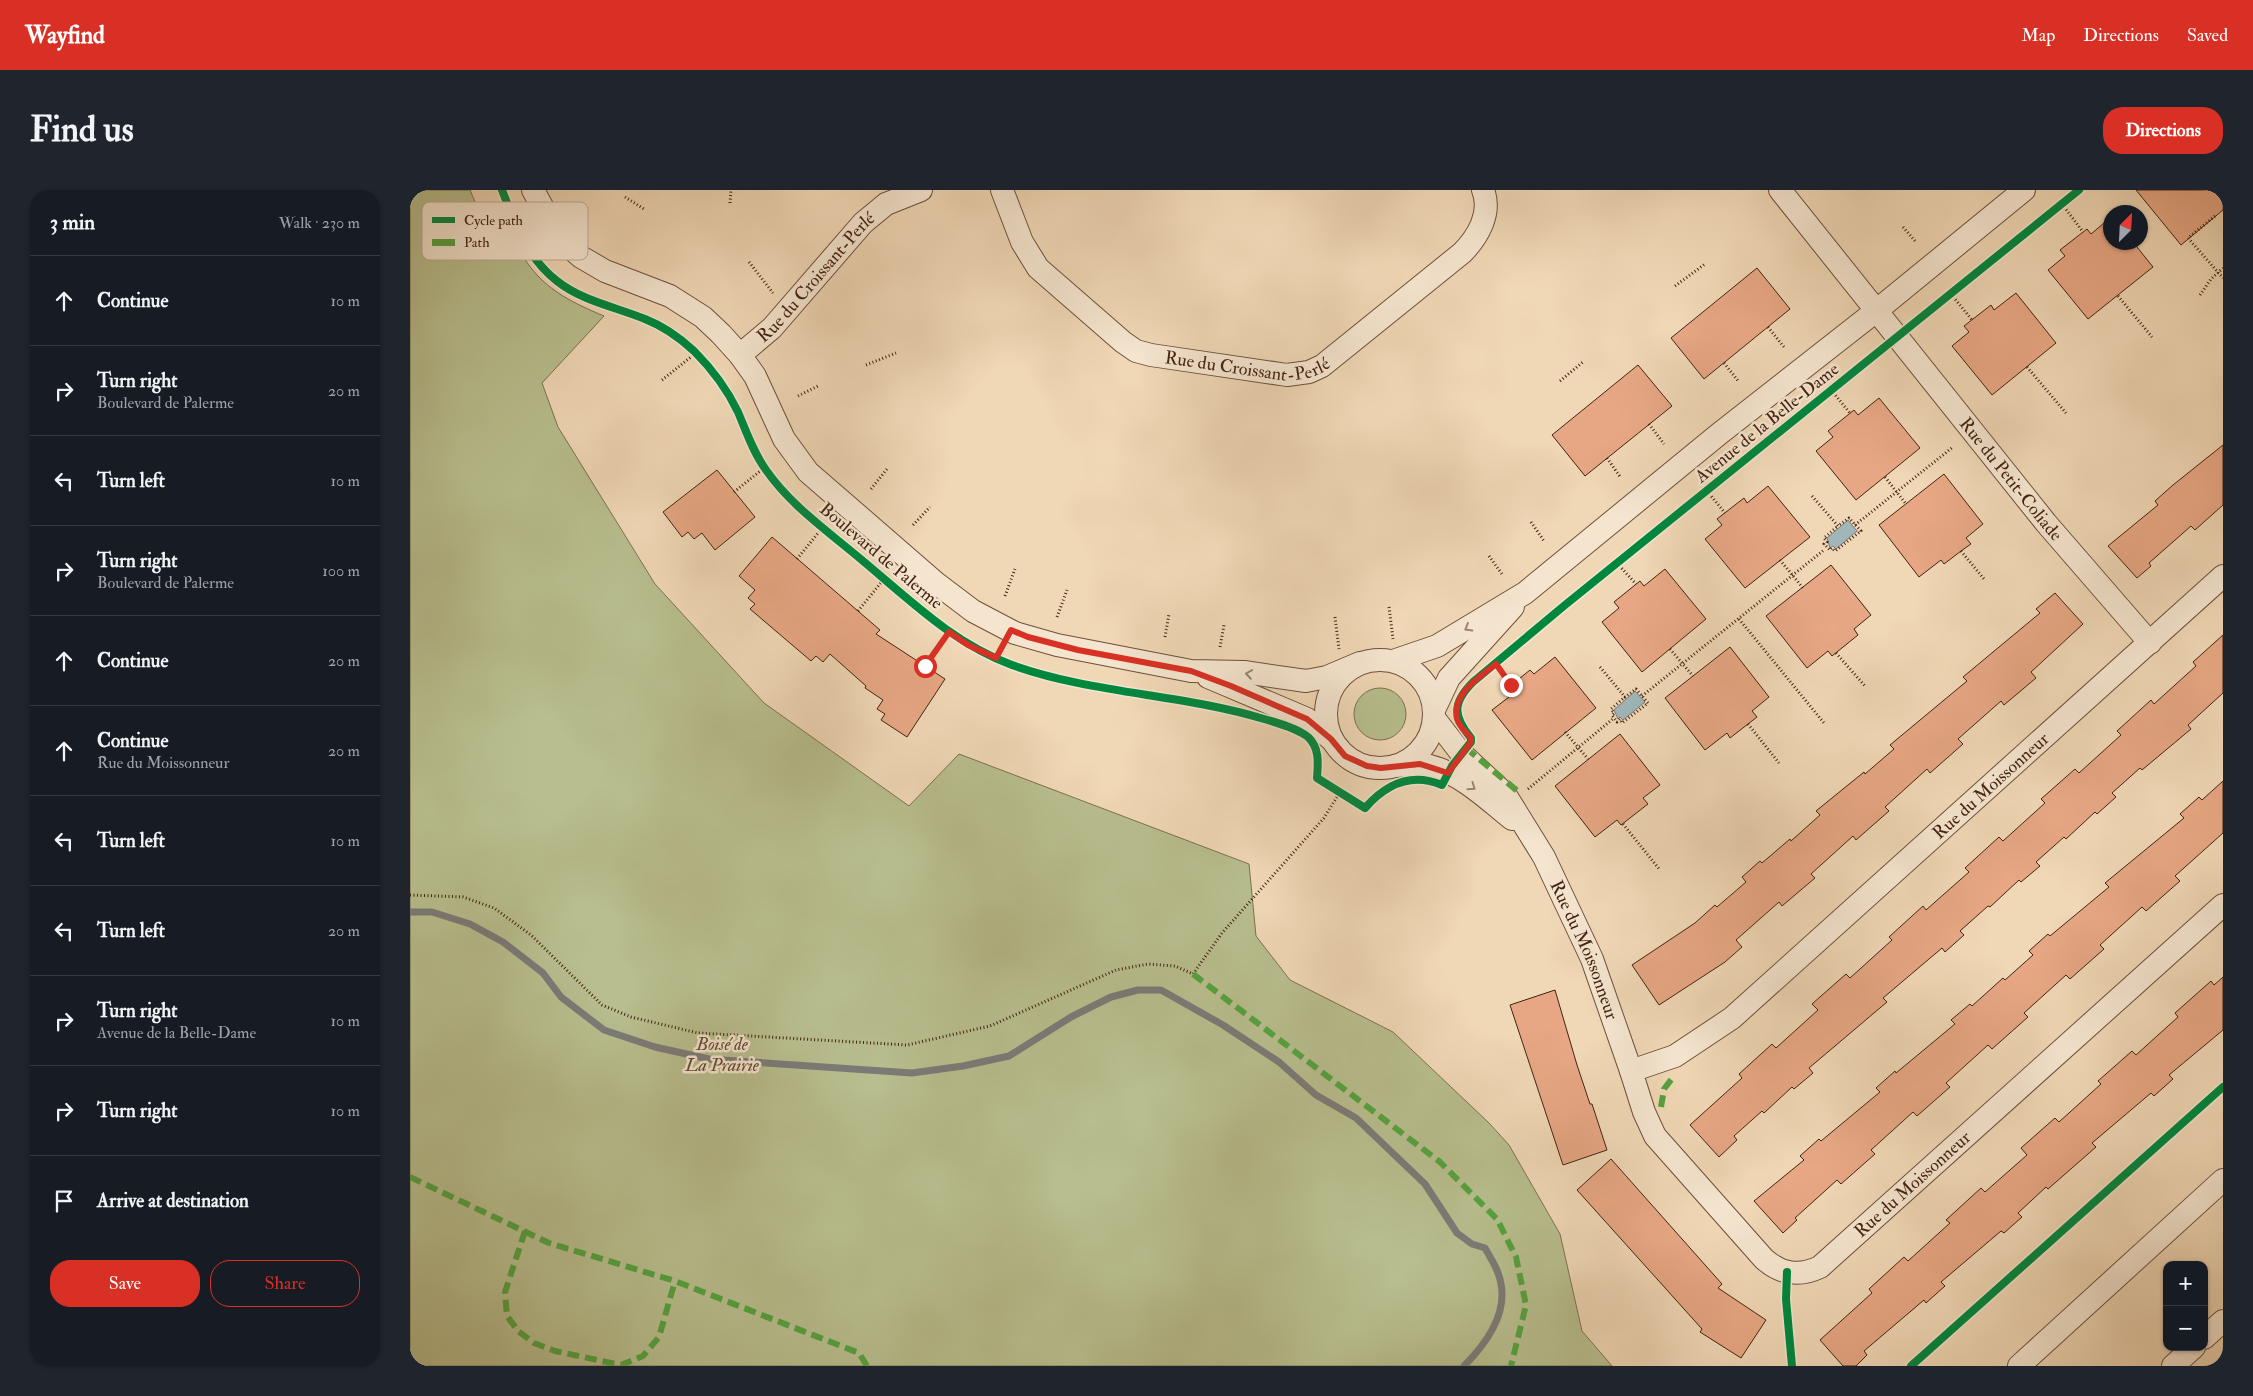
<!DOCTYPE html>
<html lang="en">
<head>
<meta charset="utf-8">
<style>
	:root { --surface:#171b24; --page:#20242c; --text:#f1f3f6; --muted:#9ea1a6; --line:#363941; --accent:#d93025 }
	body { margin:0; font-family:"IM FELL Double Pica",serif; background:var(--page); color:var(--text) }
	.controls { position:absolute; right:15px; bottom:15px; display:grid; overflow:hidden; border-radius:10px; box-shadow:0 1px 4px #0004 }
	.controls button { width:45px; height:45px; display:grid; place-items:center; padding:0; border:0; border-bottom:1px solid var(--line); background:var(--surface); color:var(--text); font:25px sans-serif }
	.compass { position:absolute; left:1693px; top:15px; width:45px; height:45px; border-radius:50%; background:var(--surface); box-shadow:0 1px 4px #0004; rotate:24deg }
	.stop { position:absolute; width:15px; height:15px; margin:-11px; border:4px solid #d93025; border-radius:50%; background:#fff }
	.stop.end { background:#d93025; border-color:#fff; box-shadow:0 1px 5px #0008 }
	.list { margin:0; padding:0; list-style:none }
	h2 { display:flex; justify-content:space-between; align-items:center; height:65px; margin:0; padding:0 20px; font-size:21px }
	h2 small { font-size:16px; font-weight:400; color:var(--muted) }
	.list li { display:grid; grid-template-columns:32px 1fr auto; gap:15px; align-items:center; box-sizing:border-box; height:90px; padding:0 20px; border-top:1px solid var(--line) }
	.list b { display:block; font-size:19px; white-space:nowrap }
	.list p { margin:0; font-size:16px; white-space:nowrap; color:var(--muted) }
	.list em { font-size:16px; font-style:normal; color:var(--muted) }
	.actions { display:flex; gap:10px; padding:15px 20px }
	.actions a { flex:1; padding:11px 0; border:1px solid var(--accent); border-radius:20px; text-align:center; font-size:18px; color:var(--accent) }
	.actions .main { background:var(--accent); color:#fff }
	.icon { flex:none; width:28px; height:28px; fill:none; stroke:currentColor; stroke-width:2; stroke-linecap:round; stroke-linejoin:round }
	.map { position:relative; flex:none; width:1813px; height:1176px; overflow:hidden; border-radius:20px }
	header { display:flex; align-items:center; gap:30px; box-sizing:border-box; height:70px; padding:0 25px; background:var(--accent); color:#fff }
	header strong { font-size:24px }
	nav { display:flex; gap:28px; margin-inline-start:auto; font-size:18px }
	.intro { display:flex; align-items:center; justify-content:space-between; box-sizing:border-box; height:120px; padding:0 30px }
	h1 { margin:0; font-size:35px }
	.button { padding:12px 22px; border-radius:20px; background:var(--accent); color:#fff; font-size:18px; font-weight:700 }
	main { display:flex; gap:30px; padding:0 30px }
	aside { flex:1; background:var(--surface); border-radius:20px; box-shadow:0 1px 4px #0004 }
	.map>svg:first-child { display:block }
</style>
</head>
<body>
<header>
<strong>Wayfind</strong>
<nav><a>Map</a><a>Directions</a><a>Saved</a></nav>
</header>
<div class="intro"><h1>Find us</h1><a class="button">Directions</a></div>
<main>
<aside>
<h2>3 min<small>Walk · 230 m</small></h2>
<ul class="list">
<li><svg class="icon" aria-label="ahead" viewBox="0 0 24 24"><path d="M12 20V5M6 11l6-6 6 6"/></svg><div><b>Continue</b></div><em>10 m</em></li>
<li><svg class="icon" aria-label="right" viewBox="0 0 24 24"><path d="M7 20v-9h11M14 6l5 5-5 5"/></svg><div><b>Turn right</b><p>Boulevard de Palerme</p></div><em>20 m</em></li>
<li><svg class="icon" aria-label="left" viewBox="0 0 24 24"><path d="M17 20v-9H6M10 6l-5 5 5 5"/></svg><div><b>Turn left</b></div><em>10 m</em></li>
<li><svg class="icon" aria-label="right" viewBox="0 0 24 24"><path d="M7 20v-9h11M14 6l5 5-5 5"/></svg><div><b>Turn right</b><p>Boulevard de Palerme</p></div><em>100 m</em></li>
<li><svg class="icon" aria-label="ahead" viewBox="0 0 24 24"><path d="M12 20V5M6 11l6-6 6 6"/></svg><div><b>Continue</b></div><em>20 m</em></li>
<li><svg class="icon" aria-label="ahead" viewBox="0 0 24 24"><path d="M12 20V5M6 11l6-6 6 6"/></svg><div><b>Continue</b><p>Rue du Moissonneur</p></div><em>20 m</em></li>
<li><svg class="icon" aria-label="left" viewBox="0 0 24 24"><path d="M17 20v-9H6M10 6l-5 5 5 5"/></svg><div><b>Turn left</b></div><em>10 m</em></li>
<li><svg class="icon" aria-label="left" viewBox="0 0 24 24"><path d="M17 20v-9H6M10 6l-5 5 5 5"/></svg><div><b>Turn left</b></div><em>20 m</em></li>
<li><svg class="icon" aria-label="right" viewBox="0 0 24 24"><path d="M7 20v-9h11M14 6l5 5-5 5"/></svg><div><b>Turn right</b><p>Avenue de la Belle-Dame</p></div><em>10 m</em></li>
<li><svg class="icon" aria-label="right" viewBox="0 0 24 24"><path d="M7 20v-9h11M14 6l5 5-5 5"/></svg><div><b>Turn right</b></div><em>10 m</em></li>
<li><svg class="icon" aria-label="arrive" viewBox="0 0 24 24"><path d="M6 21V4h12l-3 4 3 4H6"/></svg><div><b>Arrive at destination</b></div></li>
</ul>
<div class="actions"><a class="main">Save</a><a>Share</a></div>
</aside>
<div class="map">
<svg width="1813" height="1176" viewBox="0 0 1813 1176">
	<rect width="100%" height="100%" fill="#f0d7b5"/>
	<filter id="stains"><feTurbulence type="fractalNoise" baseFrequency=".004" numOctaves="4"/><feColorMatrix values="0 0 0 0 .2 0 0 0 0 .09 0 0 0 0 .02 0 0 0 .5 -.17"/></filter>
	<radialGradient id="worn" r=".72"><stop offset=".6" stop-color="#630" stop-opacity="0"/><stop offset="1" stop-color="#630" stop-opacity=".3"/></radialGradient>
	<g fill="#b8be8e" stroke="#7e7050">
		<path d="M0,0H60L69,21L86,15C117,79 126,98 194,126L132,193L148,237L245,394L354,513L499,616L549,564L839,674L846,746L880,790L983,842L1079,933L1099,955L1150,1044L1172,1141L1202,1176H0Z"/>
		<circle cx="970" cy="524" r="26"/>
	</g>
	<g fill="#a0b6b9" stroke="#7b7b77">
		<polygon points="1438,330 1447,341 1426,359 1423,356 1420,358 1417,348"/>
		<polygon points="1225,501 1235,512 1213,530 1210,527 1208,529 1204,520"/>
	</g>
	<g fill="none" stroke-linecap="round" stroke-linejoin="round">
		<path stroke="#7b7b77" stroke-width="7" d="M0,722H22L60,734L93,752L133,783L151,807L194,840L245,857L299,869L502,883L553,876L599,866L661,827L701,807L728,800H751L813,835L869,872L906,905L946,928L1015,994L1047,1043L1062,1054L1075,1058C1081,1069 1089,1080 1091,1094C1097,1125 1075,1155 1054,1176"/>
	</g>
	<g fill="#e7a784" stroke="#432313">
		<polygon points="1726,0 1813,0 1813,20 1771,55"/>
		<polygon points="1700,28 1700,52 1723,52 1743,77 1678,129 1638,80 1655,66 1650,60 1677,39 1681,44"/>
		<polygon points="1347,78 1380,119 1294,189 1261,148"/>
		<polygon points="1606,103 1646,153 1582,205 1542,156 1559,142 1554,136 1581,115 1584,120"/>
		<polygon points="1228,175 1262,216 1175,286 1142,245"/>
		<polygon points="1469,208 1510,258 1446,310 1406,261 1423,247 1418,241 1444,220 1448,225"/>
		<polygon points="1813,255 1813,315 1785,340 1781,336 1739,373 1741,376 1727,388 1698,356 1748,315 1745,311 1763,295"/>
		<polygon points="307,280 345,327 305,360 292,343 284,349 278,342 272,347 253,322"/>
		<polygon points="1534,284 1573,334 1556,348 1561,354 1551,361 1534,374 1531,370 1509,387 1469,335"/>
		<polygon points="1358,296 1400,347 1335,398 1295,349 1312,335 1307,329 1334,308 1337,313"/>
		<polygon points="362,347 470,440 466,444 535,489 497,547 471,530 475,524 467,519 473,510 455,498 456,496 420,464 413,472 406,466 401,471 340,419 345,414 338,408 345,400 329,386"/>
		<polygon points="1421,375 1461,425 1444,439 1448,445 1422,466 1418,461 1397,478 1356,426"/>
		<polygon points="1255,379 1296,429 1232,482 1192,432 1209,418 1204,412 1230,391 1234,396"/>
		<polygon points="1645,403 1673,434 1621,482 1626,488 1594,515 1591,511 1548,549 1553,554 1520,583 1517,579 1475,617 1479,621 1446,650 1443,646 1401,684 1405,688 1372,716 1369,712 1326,750 1332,757 1315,772 1249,815 1222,775 1285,733 1305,715 1307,717 1336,692 1332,687 1350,671 1352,673 1380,649 1381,651 1410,625 1406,621 1454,582 1455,584 1484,559 1480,555 1557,491 1553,487 1630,423 1626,419"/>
		<polygon points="1813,445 1813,503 1778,535 1781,539 1732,580 1730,578 1702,603 1706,607 1687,624 1685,622 1656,649 1654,647 1626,672 1630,676 1611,692 1609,690 1580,717 1578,716 1550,741 1554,745 1535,762 1532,758 1473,808 1477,812 1399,878 1403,883 1384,899 1382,897 1354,923 1352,921 1324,946 1327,950 1309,967 1280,935 1332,888 1329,884 1362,854 1366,858 1408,820 1402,814 1436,784 1440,788 1482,750 1479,747 1513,716 1516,720 1559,682 1555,678 1589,647 1593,651 1635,613 1631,609 1665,579 1669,583 1711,545 1707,541 1741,510 1744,514 1786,476 1783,472"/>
		<polygon points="1320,457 1359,507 1342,521 1347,527 1320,548 1317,543 1295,560 1255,508"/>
		<polygon points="1145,467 1186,518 1122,570 1082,520 1099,507 1094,501 1120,480 1124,484"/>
		<polygon points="1210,544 1250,595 1233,608 1238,614 1211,635 1207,630 1185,647 1145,596"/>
		<polygon points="1813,591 1813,643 1765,686 1770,691 1736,721 1732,717 1690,755 1694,759 1660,789 1656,785 1614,823 1618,827 1582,859 1578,855 1536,893 1540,897 1507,926 1503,922 1461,960 1465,964 1431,994 1427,990 1385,1028 1387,1030 1373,1043 1344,1011 1394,970 1390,966 1409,949 1411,951 1470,902 1466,898 1485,881 1486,883 1545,834 1541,830 1560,814 1562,816 1593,788 1595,790 1623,765 1619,761 1638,744 1640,746 1699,697 1695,693 1774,628 1770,624 1789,607 1792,610"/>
		<polygon points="1813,787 1813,840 1759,885 1763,889 1744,906 1741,903 1682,953 1686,957 1638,999 1636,997 1608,1023 1612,1027 1594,1043 1591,1041 1531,1092 1535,1096 1516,1113 1514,1110 1454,1161 1457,1165 1446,1176 1433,1176 1410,1150 1462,1103 1459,1099 1494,1067 1498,1071 1540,1033 1536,1030 1571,998 1575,1002 1617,965 1611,958 1645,928 1649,932 1691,894 1688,891 1722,861 1726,865 1768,827 1765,823 1801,791 1804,795"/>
		<polygon points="1145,800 1167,875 1180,914 1182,914 1197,960 1153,975 1100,815"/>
		<polygon points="1201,969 1312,1094 1308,1098 1356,1130 1331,1168 1290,1142 1292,1139 1167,1000"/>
	</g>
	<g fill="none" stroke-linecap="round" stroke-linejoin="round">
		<defs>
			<g id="minor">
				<polyline points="123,0 146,42 157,55 171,67 195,81 260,106 293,127 311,144 330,165 345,186 374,249 398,282 526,393 563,421 605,443 647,455 781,481 834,482 896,491 917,487 950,473"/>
				<path id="s1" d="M592,0L612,52L628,78L713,152L726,161L741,165L877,185L899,182L912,176L1052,63C1068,47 1082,23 1073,0"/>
				<path id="s2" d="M1370,0L1636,333L1740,453"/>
				<path id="s3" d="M330,165L362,138L453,33L476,14L511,0"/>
				<path id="s4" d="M1813,386L1322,828L1265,866L1221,881L1234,922L1245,946L1354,1069C1371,1084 1389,1087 1410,1077L1813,715"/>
				<circle cx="970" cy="524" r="54"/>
				<polyline points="983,471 1027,456 1115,403 1309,244 1466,121 1614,0"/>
				<polyline points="798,487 897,529 921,549"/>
				<polyline points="1024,520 1039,488 1103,417"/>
				<path id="s5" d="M1024,528L1051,563L1095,604L1134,667L1182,769L1221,881"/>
				<path d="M985,576C997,575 1009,573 1020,576C1052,584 1077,609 1102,629"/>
				<polyline points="1794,1148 1813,1131"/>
				<polyline points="1609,1176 1813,990"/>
				<polyline points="1763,1176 1784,1157"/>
			</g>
		</defs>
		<use href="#minor" stroke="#6e503c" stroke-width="24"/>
		<g stroke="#432313" stroke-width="3" stroke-dasharray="1 2.5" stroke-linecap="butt">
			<polyline points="215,7 234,19"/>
			<polyline points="320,13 321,0"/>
			<polyline points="1652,14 1673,42"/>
			<polyline points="1805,26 1778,48 1813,88"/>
			<polyline points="1493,37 1505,51"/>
			<polyline points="339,72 363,103"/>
			<polyline points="1265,96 1295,74"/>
			<polyline points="1541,104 1562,130"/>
			<polyline points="1790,105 1801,89 1813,78"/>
			<polyline points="1708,106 1742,147"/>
			<polyline points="1358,137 1374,157"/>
			<polyline points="1314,173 1329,192"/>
			<polyline points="456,175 486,163"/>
			<polyline points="1617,177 1656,223"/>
			<polyline points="252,190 286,163"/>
			<polyline points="1150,191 1173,172"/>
			<polyline points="1421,200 1440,223"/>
			<polyline points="388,206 408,196"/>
			<polyline points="1239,234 1254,254"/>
			<polyline points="1197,268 1211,288"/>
			<polyline points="1475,287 1496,314"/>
			<polyline points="461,299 477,279"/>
			<polyline points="1297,301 1315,323"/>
			<polyline points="324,302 354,278"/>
			<polyline points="1402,306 1428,336 1439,328 1451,341 1425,361 1422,358 1420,360 1414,354 1417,352 1414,348 1428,336"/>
			<polyline points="1121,332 1134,351"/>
			<polyline points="503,335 520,317"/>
			<polyline points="1445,335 1543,257"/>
			<polyline points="1551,361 1574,389"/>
			<polyline points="1079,366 1092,384"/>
			<polyline points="387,369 413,337"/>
			<polyline points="1370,370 1393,398"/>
			<polyline points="1207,373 1226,394"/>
			<polyline points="595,406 605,379"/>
			<polyline points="979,417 983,449"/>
			<polyline points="448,421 474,389"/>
			<polyline points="647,427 657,400"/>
			<polyline points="925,427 929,459"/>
			<polyline points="1329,429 1414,533"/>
			<polyline points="755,447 759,424"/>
			<polyline points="810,457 814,435"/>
			<polyline points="1260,459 1283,486"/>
			<polyline points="1426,463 1455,496"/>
			<polyline points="1086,474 1101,495"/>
			<polyline points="515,476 539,442"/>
			<polyline points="1190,477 1215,507 1226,499 1238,513 1212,533 1210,529 1207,532 1202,525 1204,523 1201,519 1215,507"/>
			<polyline points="1232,506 1414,360"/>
			<polyline points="1338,534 1369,573"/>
			<polyline points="1155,542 1178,569"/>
			<polyline points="1118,599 1204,528"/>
			<polyline points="1213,634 1250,680"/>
			<polyline points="0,705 53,707 84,718 121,745 192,815 221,827 288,843 497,855 580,836 706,780 738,774 765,776 783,784 812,743 914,628 930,602"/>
		</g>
		<use href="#minor" stroke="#f5e5cf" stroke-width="22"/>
		<g stroke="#55a23f" stroke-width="6" stroke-dasharray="12 6" stroke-linecap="butt">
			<polyline points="1056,558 1111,604"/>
			<polyline points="783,784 1030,972 1087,1029 1106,1067 1116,1115 1101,1176"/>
			<polyline points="1251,917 1254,899 1264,886"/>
			<polyline points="0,987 139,1053 265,1091 449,1163 457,1176"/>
			<polyline points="115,1041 95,1102 97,1126 108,1141 124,1153 145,1161 211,1175 233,1166 249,1147 265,1091"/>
		</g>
		<defs>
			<g id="cycleway">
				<path d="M92,0C105,33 117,68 147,91C172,111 206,117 235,129C253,136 270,148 284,161C302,179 317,199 328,222C336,241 343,262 356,280C381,316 420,343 453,371C501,411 543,453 602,475C683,504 772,504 854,529C868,533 887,538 898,547C910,558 908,574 907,588L955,618C976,594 1001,582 1032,595L1042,576L1061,552V548C1043,526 1042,513 1063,492L1155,415L1669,0"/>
				<polyline points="1377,1082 1376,1109 1382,1176"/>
				<polyline points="1501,1176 1813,897"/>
			</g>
		</defs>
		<use href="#cycleway" stroke="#f5e5cf" stroke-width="11"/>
		<use href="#cycleway" stroke="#00873e" stroke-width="8"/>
	</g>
	<defs><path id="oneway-chevron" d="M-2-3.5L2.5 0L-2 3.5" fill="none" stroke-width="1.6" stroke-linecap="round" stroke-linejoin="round" transform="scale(1.25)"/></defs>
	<g stroke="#9c8471">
		<use href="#oneway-chevron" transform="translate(1058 438) rotate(150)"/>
		<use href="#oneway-chevron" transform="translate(839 484) rotate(-172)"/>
		<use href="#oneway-chevron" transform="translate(1062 597) rotate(35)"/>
	</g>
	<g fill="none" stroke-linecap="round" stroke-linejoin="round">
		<path stroke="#d93025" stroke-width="6" d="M515,476L539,442L558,455L586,468L601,440L618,447L668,460L781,481L821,496L897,529L921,549L935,566L957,576L971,578L1010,574L1038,583L1061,552V548C1056,543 1049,536 1047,529C1041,504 1070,487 1086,474L1101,495"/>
	</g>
	<g text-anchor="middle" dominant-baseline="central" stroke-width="5" stroke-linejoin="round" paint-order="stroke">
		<g font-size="18" fill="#432313" stroke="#f5e5cf">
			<text stroke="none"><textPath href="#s3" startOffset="109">Rue du Croissant-Perlé</textPath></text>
			<text stroke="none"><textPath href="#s1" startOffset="328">Rue du Croissant-Perlé</textPath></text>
			<text transform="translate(1357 233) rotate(-39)">Avenue de la Belle-Dame</text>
			<text stroke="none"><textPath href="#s2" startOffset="370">Rue du Petit-Coliade</textPath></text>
			<text transform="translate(471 366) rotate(40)">Boulevard de Palerme</text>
			<text transform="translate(1581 596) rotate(-42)">Rue du Moissonneur</text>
			<text stroke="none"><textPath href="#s5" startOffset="280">Rue du Moissonneur</textPath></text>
			<text stroke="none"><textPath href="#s4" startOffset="1194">Rue du Moissonneur</textPath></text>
		</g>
		<g font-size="18" font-style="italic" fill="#604a32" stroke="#f5e5cf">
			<text x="312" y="854">Boisé de<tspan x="312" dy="21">La Prairie</tspan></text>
		</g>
	</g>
	<rect x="12" y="12" width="166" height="58" rx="8" fill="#f5e5cf" stroke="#c0ab97" stroke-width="1"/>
	<rect x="22" y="27" width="23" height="6" fill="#00873e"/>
	<rect x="22" y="49" width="23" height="7" fill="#55a23f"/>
	<g font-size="14" fill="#432313">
		<text x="54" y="35">Cycle path</text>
		<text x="54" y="57">Path</text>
	</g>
	<rect width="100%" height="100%" filter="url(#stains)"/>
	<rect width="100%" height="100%" fill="url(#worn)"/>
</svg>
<div class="controls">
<button>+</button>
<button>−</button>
</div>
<svg class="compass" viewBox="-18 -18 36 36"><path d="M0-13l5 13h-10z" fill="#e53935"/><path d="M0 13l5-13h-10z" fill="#9ea1a6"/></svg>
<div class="stop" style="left:515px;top:476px"></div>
<div class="stop end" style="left:1101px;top:495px"></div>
</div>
</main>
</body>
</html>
